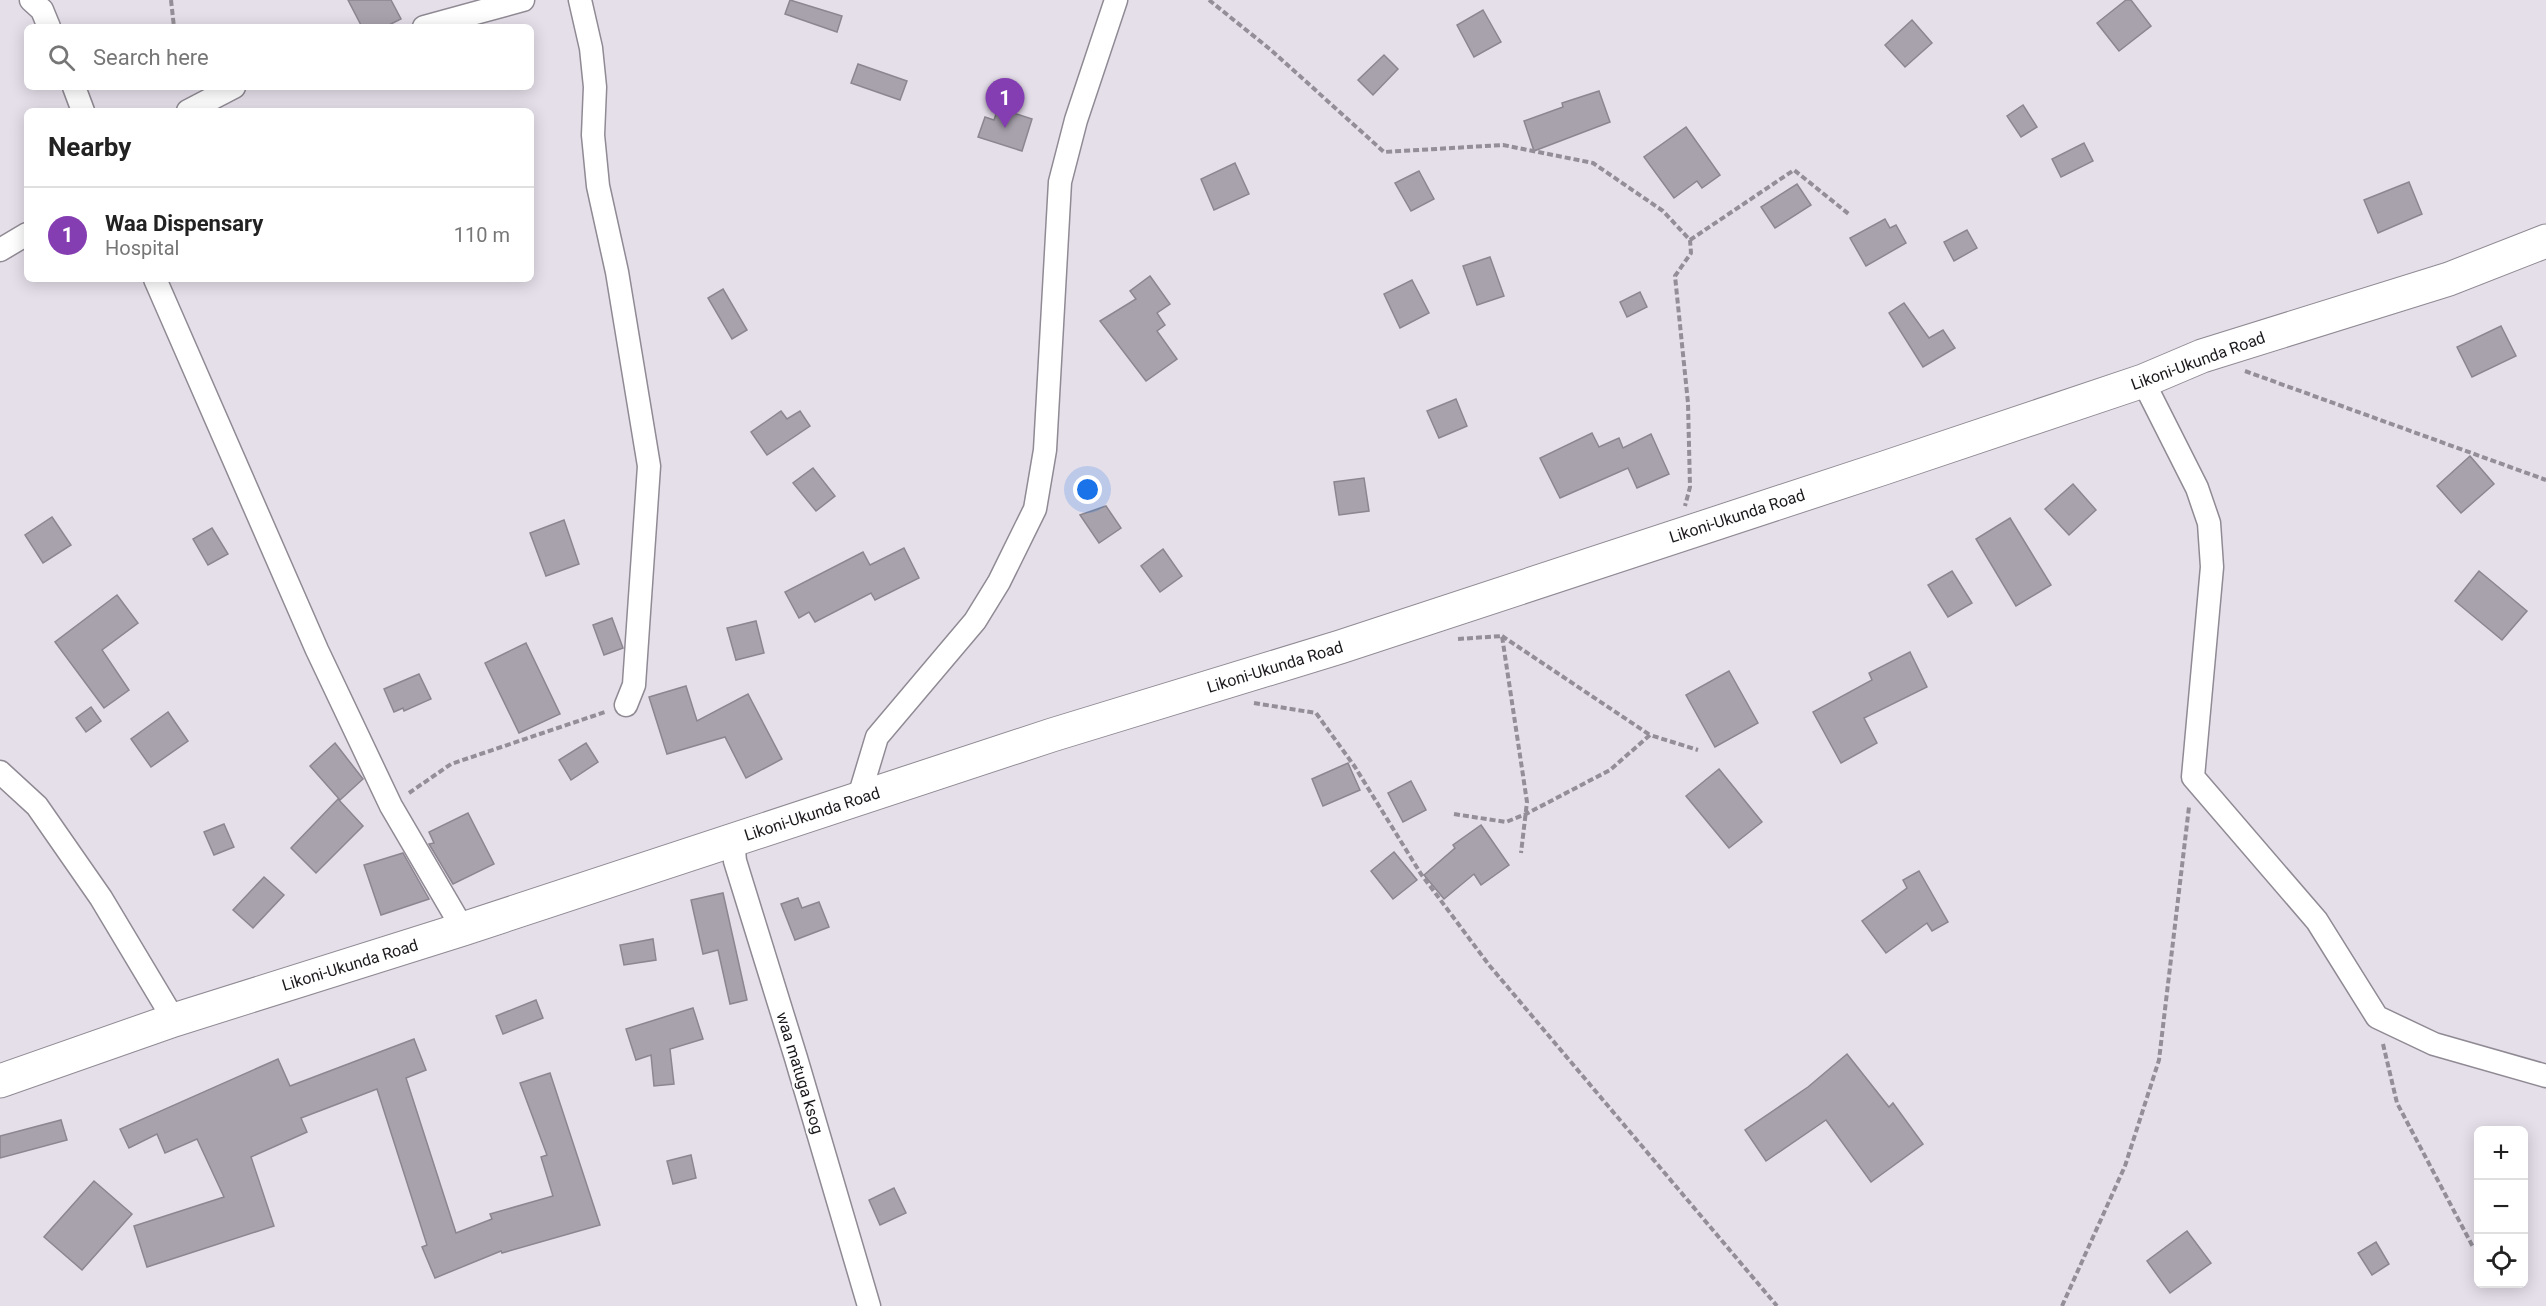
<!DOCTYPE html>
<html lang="en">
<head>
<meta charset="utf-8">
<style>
	:root { --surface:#fff; --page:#f6f6f6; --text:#222; --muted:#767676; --line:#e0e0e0; --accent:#843eb1 }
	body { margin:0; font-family:Roboto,sans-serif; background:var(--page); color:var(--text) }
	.controls { position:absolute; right:18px; bottom:18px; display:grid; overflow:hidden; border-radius:9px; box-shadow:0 3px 15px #0003 }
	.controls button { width:54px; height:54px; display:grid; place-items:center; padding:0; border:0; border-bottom:2px solid var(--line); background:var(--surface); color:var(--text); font:30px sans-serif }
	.you { position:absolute; left:1088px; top:490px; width:21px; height:21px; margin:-15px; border:4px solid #fff; border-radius:50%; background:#1a73e8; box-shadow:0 0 0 9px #1a73e833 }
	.badge { display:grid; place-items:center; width:39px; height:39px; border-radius:50%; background:var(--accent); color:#fff; font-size:20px; font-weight:700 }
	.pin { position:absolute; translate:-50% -50px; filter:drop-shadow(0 2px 3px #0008) }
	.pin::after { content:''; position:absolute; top:32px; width:21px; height:18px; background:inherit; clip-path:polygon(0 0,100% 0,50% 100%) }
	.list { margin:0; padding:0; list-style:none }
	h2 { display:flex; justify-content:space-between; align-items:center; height:78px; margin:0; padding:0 24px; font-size:26px }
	h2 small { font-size:20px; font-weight:400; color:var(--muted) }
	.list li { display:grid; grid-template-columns:39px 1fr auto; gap:18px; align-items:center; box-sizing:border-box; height:96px; padding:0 24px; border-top:2px solid var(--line) }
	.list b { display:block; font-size:22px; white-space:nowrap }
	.list p { margin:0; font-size:20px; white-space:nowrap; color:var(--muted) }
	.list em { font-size:20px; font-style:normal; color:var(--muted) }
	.icon { flex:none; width:33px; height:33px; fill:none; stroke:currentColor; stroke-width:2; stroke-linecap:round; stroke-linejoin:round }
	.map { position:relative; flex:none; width:2546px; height:1306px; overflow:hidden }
	.search { position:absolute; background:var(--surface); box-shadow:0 3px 15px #0003; left:24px; top:24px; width:510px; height:66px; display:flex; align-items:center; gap:15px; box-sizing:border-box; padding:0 21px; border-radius:9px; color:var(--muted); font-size:22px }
	.panel { position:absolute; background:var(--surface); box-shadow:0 3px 15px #0003; left:24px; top:108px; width:510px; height:174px; border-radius:9px }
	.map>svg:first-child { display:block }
</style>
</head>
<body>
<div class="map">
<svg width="2546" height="1306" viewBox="0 0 2546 1306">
	<rect width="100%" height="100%" fill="#e5dfea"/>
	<g fill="#a8a2ad" stroke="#8b8690" stroke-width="1.5">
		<polygon points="348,0 391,0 401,19 385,27 362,27"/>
		<polygon points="790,0 842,16 837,32 785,14"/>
		<polygon points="2126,0 2131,0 2151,26 2119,51 2097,23"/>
		<polygon points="1483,10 1501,42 1474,57 1457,25"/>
		<polygon points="1912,20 1932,43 1905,67 1885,45"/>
		<polygon points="1384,55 1398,69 1373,95 1358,80"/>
		<polygon points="858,64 907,81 900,100 851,83"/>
		<polygon points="1599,91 1610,122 1534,151 1524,121 1563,107 1562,103"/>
		<polygon points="2023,105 2037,127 2021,137 2007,116"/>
		<polygon points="998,108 1032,119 1022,151 978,137 985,117 994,120"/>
		<polygon points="1686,127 1720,175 1702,188 1697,181 1674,198 1644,157"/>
		<polygon points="2084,143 2093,161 2061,177 2052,159"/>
		<polygon points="1235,163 1249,194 1214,210 1201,179"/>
		<polygon points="1419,171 1434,199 1411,211 1395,183"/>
		<polygon points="2409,182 2422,214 2378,233 2364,200"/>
		<polygon points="1797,184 1811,205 1775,228 1761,207"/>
		<polygon points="1885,219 1890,228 1896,225 1906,243 1866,266 1850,238"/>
		<polygon points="1967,230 1977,248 1954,261 1944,242"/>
		<polygon points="1490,257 1504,296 1477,305 1463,266"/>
		<polygon points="1150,276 1170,304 1157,313 1165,325 1157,331 1177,359 1146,381 1100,321 1136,299 1130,291"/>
		<polygon points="1412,280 1429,313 1400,328 1384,294"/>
		<polygon points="723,289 747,330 732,339 708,298"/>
		<polygon points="1640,292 1647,307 1627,317 1620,302"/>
		<polygon points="1904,303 1929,338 1943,330 1955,348 1923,367 1889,313"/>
		<polygon points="2501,326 2516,356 2472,377 2457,347"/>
		<polygon points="1456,399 1467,426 1439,438 1427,411"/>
		<polygon points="781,411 787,419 800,411 810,426 767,455 751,432"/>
		<polygon points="1592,433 1599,447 1619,438 1623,448 1651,434 1669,474 1637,488 1628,468 1560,498 1540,458"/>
		<polygon points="2470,456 2494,484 2461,513 2437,486"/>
		<polygon points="813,468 835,496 816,511 793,483"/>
		<polygon points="1364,478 1369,511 1339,515 1334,482"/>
		<polygon points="2073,484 2096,510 2069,535 2045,509"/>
		<polygon points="1106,506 1121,528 1099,543 1080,515"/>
		<polygon points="52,517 71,545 43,563 25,535"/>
		<polygon points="2010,518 2051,585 2016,606 1976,539"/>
		<polygon points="564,520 579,564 546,576 530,533"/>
		<polygon points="212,528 228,554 208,565 193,539"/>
		<polygon points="904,548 919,578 875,600 871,593 815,622 809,612 799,618 785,592 863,552 870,565"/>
		<polygon points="1163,549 1182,576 1160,592 1141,566"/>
		<polygon points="1952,571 1972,603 1948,617 1928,585"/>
		<polygon points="2479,571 2527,611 2502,640 2455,601"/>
		<polygon points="117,595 138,623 102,650 129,690 104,708 55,642"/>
		<polygon points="612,618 623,648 604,655 593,625"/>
		<polygon points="756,621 764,653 736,660 727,628"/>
		<polygon points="526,643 560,714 519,733 485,663"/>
		<polygon points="1910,652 1927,687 1864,718 1877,743 1841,763 1813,712 1872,680 1869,673"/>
		<polygon points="1729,671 1758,723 1715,747 1686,695"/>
		<polygon points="419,674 431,699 404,711 403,708 394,712 384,689"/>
		<polygon points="686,686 697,721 748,694 782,759 746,778 725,737 667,754 649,697"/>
		<polygon points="91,707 101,721 86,732 76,718"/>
		<polygon points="168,712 188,741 151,767 131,739"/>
		<polygon points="335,743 363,779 340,800 310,766"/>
		<polygon points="586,743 598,762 571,780 559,760"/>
		<polygon points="1348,763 1360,790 1323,806 1312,779"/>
		<polygon points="1719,769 1762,822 1729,848 1686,796"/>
		<polygon points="1411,781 1426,810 1403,822 1388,793"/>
		<polygon points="338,799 363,826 316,873 291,848"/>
		<polygon points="468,813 494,864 453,884 429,844 434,843 429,832"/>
		<polygon points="224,824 234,847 214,855 204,832"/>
		<polygon points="1481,825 1509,865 1481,885 1474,874 1444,899 1424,875 1455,848 1453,845"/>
		<polygon points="1394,852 1417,880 1393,899 1371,871"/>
		<polygon points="403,853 429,899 381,915 364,865"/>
		<polygon points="1919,871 1948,922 1932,931 1927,923 1886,953 1862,921 1907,888 1903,880"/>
		<polygon points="264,877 284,895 253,928 233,910"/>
		<polygon points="723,893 747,1000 730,1004 718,950 703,954 691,900"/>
		<polygon points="798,898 802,908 819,902 829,927 795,940 781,904"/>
		<polygon points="653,939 656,960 624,965 620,945"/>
		<polygon points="536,1000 543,1018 503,1034 496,1016"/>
		<polygon points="693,1008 703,1039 670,1049 674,1084 654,1086 651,1055 636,1060 626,1029"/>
		<polygon points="414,1039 426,1070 406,1078 456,1233 492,1219 490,1214 553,1196 541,1157 547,1155 520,1083 550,1073 600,1225 502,1253 501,1251 435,1278 422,1247 427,1245 377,1089 301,1118 307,1132 251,1157 274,1226 147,1267 134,1226 224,1197 197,1139 165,1153 157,1134 129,1148 120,1129 278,1059 290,1086"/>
		<polygon points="1847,1054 1889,1107 1893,1103 1923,1144 1871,1182 1826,1120 1766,1161 1745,1130 1808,1087"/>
		<polygon points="61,1120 67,1140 0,1158 0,1136"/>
		<polygon points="691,1155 696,1178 673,1184 667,1161"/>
		<polygon points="94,1181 132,1214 82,1270 44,1237"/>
		<polygon points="894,1188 906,1213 880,1225 869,1200"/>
		<polygon points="2187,1231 2211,1263 2170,1293 2147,1261"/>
		<polygon points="2376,1242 2389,1264 2372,1275 2358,1253"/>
	</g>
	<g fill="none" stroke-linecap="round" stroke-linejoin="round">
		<defs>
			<g id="street">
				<polyline points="31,0 42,10 49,27"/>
				<polyline points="580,0 591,48 595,87 593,135 598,186 617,272 649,466 634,685 626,705"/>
				<polyline points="424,27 523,0"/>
				<polyline points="74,87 83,111"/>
				<polyline points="188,111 234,87"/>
				<polyline points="0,250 27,234"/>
				<polyline points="155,279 317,650 391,806 463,929"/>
				<polyline points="2143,381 2197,488 2209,523 2212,567 2193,777 2317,921 2377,1017 2434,1044 2546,1076"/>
				<polyline points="0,772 37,806 101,898 174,1020"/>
				<polyline points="858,800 877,737 975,621 999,582 1035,509 1045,450 1060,182 1076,120 1116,0"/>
				<polyline points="733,840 735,861 796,1058 869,1306"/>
			</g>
			<polyline id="highway" points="0,1081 174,1020 463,929 1052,735 1340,647 1884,468 2143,381 2202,356 2449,279 2546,241"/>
		</defs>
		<use href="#street" stroke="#908a94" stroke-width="25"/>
		<use href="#highway" stroke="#908a94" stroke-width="35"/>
		<g stroke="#938e97" stroke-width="4" stroke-dasharray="6 3" stroke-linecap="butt">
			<polyline points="171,0 174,27"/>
			<polyline points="1209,0 1271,50 1384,152 1503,145 1593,163 1663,211 1690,240 1691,253 1675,276 1688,403 1690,487 1685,506"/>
			<polyline points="1690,240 1794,170 1850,215"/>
			<polyline points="2245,371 2546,480"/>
			<polyline points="1502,636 1650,735"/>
			<polyline points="1458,639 1502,636 1527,802 1521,853"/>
			<polyline points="1254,703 1316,713 1355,767 1421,874 1489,965 1777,1306"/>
			<polyline points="409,793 451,764 605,712"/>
			<polyline points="1454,814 1506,822 1526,814 1610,770 1650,735 1698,750"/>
			<polyline points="2383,1044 2397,1103 2473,1247"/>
			<polyline points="2062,1306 2125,1166 2159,1060 2189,807"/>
		</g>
		<use href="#street" stroke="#fff" stroke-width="22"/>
		<use href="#highway" stroke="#fff" stroke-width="33"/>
	</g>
	<g text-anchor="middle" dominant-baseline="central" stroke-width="5" stroke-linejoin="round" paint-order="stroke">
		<g font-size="16" fill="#1c191d" stroke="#fff">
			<text transform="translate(2198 361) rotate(-20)">Likoni-Ukunda Road</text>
			<text transform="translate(1737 516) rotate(-18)">Likoni-Ukunda Road</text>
			<text transform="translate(1275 667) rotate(-17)">Likoni-Ukunda Road</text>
			<text transform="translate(812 814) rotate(-18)">Likoni-Ukunda Road</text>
			<text transform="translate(350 965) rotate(-17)">Likoni-Ukunda Road</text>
			<text transform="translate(800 1073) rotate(73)">waa matuga ksog</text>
		</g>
	</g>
</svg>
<div class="controls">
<button>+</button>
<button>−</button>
<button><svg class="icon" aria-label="locate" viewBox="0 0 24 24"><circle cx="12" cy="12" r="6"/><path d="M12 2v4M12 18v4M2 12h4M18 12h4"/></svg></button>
</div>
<div class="you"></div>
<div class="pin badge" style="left:1005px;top:128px">1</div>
<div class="search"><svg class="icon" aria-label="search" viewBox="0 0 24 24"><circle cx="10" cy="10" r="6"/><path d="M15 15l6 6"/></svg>Search here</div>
<section class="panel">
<h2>Nearby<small></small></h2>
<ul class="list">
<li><span class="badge">1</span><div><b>Waa Dispensary</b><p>Hospital</p></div><em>110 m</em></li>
</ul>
</section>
</div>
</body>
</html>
